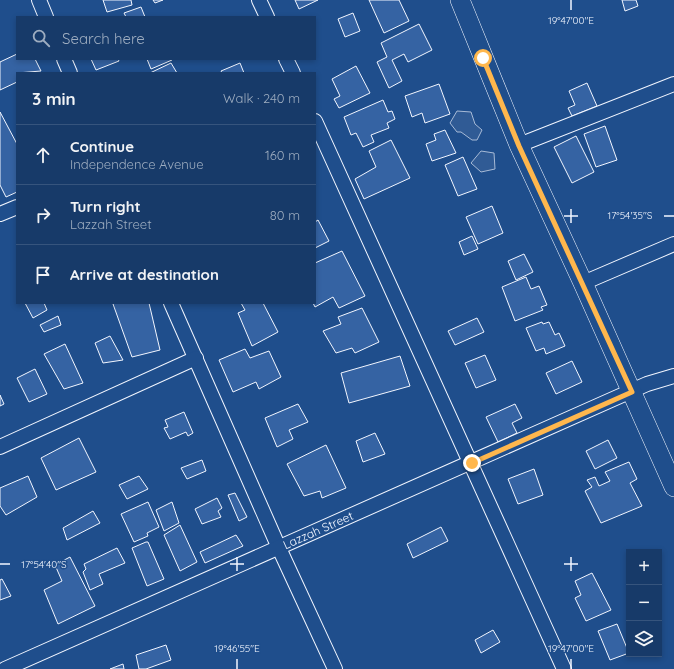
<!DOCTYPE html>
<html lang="en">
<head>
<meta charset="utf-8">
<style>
	:root { --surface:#173a69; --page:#20416f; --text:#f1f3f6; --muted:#9eadc0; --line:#36547d }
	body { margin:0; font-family:Quicksand,sans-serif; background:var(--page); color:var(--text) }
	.controls { position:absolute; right:12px; bottom:12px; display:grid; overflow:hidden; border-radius:0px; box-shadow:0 2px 6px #0003 }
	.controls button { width:36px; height:36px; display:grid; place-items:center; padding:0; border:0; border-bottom:1px solid var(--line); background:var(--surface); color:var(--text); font:20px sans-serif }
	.stop { position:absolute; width:12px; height:12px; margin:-9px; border:3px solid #ffb74d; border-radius:50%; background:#fff }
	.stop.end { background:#ffb74d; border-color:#fff; box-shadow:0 1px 4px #0008 }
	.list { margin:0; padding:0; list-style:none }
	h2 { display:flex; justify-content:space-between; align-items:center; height:52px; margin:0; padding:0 16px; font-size:17px }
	h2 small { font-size:13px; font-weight:400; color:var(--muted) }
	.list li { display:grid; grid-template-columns:26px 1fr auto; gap:12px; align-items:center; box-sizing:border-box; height:60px; padding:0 16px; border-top:1px solid var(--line) }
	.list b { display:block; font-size:15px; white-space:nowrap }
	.list p { margin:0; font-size:13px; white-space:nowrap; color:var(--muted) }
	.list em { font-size:13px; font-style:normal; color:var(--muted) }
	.icon { flex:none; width:22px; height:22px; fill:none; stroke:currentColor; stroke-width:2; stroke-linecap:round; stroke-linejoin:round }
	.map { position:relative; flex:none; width:674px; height:669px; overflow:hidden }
	.search { position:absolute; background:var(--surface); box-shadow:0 2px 6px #0003; left:16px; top:16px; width:300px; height:44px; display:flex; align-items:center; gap:10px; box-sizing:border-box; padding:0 14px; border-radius:0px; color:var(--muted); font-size:15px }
	.panel { position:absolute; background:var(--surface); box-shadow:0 2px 6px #0003; left:16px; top:72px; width:300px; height:232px; border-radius:0px }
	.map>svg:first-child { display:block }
</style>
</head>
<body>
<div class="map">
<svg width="674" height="669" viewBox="0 0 674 669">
	<rect width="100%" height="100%" fill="#1f4e8c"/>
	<g fill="#305b95" stroke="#a8bbd7">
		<polygon points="457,111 471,112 475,124 482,130 477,140 472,140 461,132 457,132 450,123"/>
		<polygon points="481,151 494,153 495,169 481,172 471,163"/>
	</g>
	<g fill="#3563a3" stroke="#f2f6ff">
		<polygon points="103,0 131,0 132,5 107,12"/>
		<polygon points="153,0 163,0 155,3"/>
		<polygon points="295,0 318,0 299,9"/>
		<polygon points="369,0 399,0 409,21 384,33"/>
		<polygon points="622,0 636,0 638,6 625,11"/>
		<polygon points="141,7 145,17 126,17 124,13"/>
		<polygon points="353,13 360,31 345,37 338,19"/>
		<polygon points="419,24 432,50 408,62 404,54 392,60 402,81 389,88 377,62 387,57 381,43"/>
		<polygon points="17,54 17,59 35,59 41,71 17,73 17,82 0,90 0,62"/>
		<polygon points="91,59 118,59 119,61 96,70"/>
		<polygon points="147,59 172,59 172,60 151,69"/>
		<polygon points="171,63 177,73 150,73"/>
		<polygon points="240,63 244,73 222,73 221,71"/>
		<polygon points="356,66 370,93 339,108 334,99 340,96 332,79"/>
		<polygon points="587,83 597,106 572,116 568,108 575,105 569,91"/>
		<polygon points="439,84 450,114 425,123 422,113 412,117 405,96"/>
		<polygon points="383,100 388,112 392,111 395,119 387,123 389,128 371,135 374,142 363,147 356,133 351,135 344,117"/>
		<polygon points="0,112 17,144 17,192 6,197 0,185"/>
		<polygon points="605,126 617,160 596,167 584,134"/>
		<polygon points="445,130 456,153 432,161 426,144 436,140 434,134"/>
		<polygon points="576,136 594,172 572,183 554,147"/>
		<polygon points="391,140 410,178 364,199 355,179 376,167 369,151"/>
		<polygon points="463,157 477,189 458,196 445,165"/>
		<polygon points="492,206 503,233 478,244 466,217"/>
		<polygon points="318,220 329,241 315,248 315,222"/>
		<polygon points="472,236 478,249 464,255 459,242"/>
		<polygon points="342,251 365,296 339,308 333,297 315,307 313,303 315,303 315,263"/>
		<polygon points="524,254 533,272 516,280 508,261"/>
		<polygon points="526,277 531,289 539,286 547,305 541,307 543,310 515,321 502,287"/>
		<polygon points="25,303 44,303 47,310 33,318"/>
		<polygon points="116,303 149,303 160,350 132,357 113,304"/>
		<polygon points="241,303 263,303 278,332 252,346 238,313 245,310"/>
		<polygon points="362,308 379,342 355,353 352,348 336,353 323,331 341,324 338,317"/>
		<polygon points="58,316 61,325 44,332 40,325"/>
		<polygon points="477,318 484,332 455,345 448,331"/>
		<polygon points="542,322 543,324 549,322 555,335 559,333 565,346 546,354 544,348 536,351 526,328"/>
		<polygon points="110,336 123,360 103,363 95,343"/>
		<polygon points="65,344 83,383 64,389 44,354"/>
		<polygon points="245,349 250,358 269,351 281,377 259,389 256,382 233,392 219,360"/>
		<polygon points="485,355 496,380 476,388 465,363"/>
		<polygon points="400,356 410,386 349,403 341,373"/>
		<polygon points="572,361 582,382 556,394 546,373"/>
		<polygon points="35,369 47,394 29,402 17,378"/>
		<polygon points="0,395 4,404 0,406"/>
		<polygon points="298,404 308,422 289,430 293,439 277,447 265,418"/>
		<polygon points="515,404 522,418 512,423 517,433 498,442 486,417"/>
		<polygon points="184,412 193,433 188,436 186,432 170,439 164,428 168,427 165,420"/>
		<polygon points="375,433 385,454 363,462 356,441"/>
		<polygon points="79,438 96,472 56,490 41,458"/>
		<polygon points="608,440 617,458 595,469 586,451"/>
		<polygon points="326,445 346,488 322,498 320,491 304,496 287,464"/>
		<polygon points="202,460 206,471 187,479 181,468"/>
		<polygon points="629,462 637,479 630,483 642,506 601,523 585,491 592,487 587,480 595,477 599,486 610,481 605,472"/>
		<polygon points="534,469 543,495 518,504 508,479"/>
		<polygon points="28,476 37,497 6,515 0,506 0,488"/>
		<polygon points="139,476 148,489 127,499 119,485"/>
		<polygon points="235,493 247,517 239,521 228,495"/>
		<polygon points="217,498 222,508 218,511 221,517 202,524 195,509"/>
		<polygon points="148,502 159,527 147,533 148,536 134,542 121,514"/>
		<polygon points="172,502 179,523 164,531 156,510"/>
		<polygon points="93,511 100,523 67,540 63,528"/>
		<polygon points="180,525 197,562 180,571 164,535"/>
		<polygon points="441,527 448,541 413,558 407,544"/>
		<polygon points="236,535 243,546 205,563 200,552"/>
		<polygon points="146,542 148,542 164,579 147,586 132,548"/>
		<polygon points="117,548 125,563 99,574 103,584 90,590 83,572 86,569 84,564"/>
		<polygon points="70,557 95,606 58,624 44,590 62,581 55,565"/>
		<polygon points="592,573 611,610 586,621 575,598 581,595 575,581"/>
		<polygon points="2,579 11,596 0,600 0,580"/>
		<polygon points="617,624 629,653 610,660 598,631"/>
		<polygon points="493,630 500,642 481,653 475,640"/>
		<polygon points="166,645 171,660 146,669 139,669 136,655"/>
		<polygon points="123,664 124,669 110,669"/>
	</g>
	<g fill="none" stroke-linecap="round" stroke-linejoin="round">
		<defs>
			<g id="street">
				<polyline points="39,0 46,17"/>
				<polyline points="259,0 267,17"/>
				<polyline points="64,59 70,73"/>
				<polyline points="286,59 293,73"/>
				<polyline points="315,121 564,669"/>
				<polyline points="519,145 674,84"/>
				<polyline points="0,214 17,207"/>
				<polyline points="583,283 674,244"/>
				<polyline points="171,303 279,548 335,669"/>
				<polyline points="0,447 196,358"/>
				<polyline points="5,669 647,384 674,376"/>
			</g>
			<polyline id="secondary" points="460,0 519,145 583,283 674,487"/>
		</defs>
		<use href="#street" stroke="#f2f6ff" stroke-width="16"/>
		<use href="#secondary" stroke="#f2f6ff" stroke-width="20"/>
		<use href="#street" stroke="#1f4e8c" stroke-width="14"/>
		<use href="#secondary" stroke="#1f4e8c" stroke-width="19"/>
	</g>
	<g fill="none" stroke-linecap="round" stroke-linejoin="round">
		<polyline stroke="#ffb74d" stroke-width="5" points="472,463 632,392 519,146 483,58"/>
	</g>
	<path fill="none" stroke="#f2f6ff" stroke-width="1.5" d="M571,0V10M571,209V223M564,216H578M664,216H674M237,557V571M571,557V571M0,564H10M230,564H244M564,564H578M237,659V669M571,659V669"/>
	<g text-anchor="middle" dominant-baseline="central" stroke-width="3" stroke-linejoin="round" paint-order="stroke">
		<g font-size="12" fill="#f2f6ff" stroke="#1f4e8c">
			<text transform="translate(318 530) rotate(-24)">Lazzah Street</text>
		</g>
	</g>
	<g font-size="10" text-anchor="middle" fill="#f2f6ff" stroke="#1f4e8c" stroke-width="3" stroke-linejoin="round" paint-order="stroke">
		<text x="571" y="24">19°47'00"E</text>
		<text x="630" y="219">17°54'35"S</text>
		<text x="44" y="568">17°54'40"S</text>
		<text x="237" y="652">19°46'55"E</text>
		<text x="571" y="652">19°47'00"E</text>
	</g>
</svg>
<div class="controls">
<button>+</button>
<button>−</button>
<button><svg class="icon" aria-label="layers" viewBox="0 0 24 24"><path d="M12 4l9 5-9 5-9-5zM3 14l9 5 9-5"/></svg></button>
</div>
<div class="stop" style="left:483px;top:58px"></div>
<div class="stop end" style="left:472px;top:463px"></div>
<div class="search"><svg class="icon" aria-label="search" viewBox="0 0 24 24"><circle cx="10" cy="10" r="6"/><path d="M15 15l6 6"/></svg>Search here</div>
<section class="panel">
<h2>3 min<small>Walk · 240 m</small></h2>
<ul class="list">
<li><svg class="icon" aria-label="ahead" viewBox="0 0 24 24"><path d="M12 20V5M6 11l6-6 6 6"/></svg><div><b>Continue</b><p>Independence Avenue</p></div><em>160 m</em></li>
<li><svg class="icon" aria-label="right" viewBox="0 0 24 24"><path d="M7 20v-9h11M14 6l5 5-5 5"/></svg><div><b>Turn right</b><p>Lazzah Street</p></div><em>80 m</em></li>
<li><svg class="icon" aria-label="arrive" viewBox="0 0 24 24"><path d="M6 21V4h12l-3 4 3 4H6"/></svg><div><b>Arrive at destination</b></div></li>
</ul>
</section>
</div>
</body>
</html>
